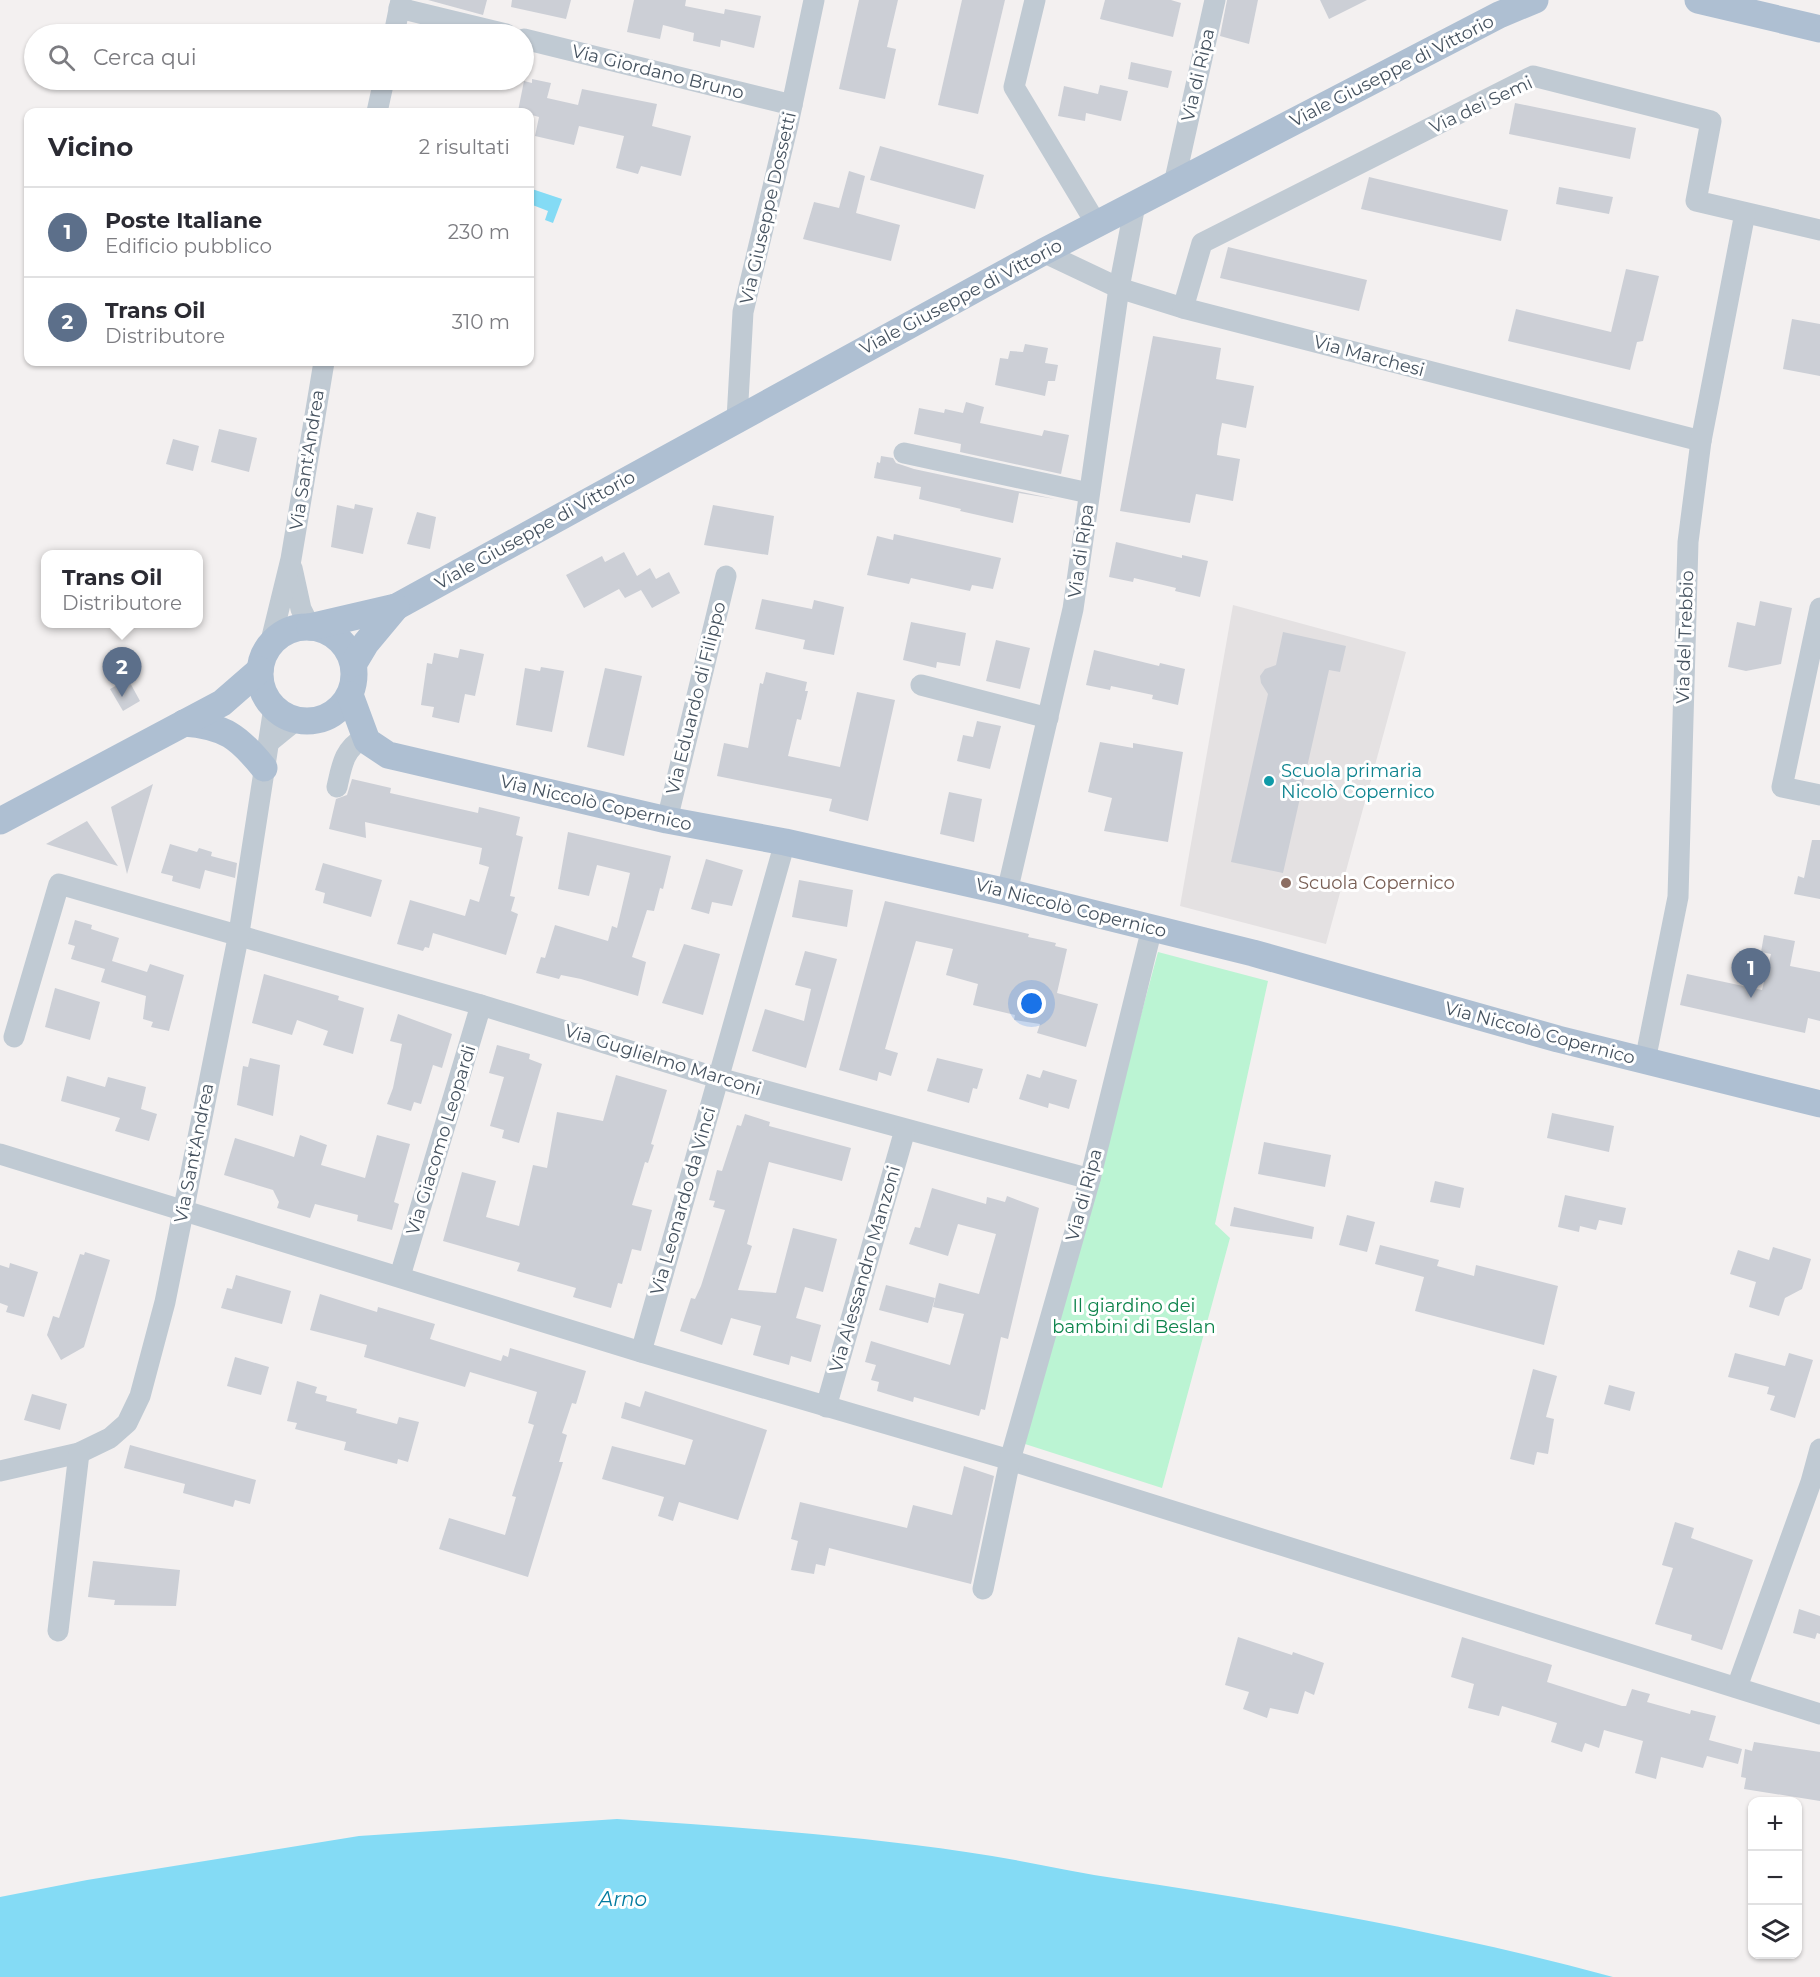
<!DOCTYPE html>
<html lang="it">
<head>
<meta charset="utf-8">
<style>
	:root { --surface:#fff; --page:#f2f2f3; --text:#2b2b33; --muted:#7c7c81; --line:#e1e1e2; --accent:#d93025 }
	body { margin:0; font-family:Montserrat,sans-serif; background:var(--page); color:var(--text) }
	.controls { position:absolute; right:18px; bottom:18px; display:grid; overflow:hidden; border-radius:12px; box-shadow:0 2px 4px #0004 }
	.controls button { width:54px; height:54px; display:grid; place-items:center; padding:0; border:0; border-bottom:2px solid var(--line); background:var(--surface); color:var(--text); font:30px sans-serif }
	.you { position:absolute; left:1032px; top:1004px; width:21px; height:21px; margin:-15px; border:4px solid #fff; border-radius:50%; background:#1a73e8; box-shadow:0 0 0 9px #1a73e833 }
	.badge { display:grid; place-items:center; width:39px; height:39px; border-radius:50%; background:var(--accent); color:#fff; font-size:20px; font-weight:700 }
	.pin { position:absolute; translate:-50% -50px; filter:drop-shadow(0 2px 3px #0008) }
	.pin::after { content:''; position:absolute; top:32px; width:21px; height:18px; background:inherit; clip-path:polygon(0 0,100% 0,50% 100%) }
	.popup { position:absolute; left:41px; top:550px; width:162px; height:78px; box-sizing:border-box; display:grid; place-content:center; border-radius:12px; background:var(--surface); filter:drop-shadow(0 2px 4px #0005); font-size:20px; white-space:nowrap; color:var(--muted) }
	.popup b { font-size:22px; color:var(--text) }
	.popup::after { content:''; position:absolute; left:50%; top:100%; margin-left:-12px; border:12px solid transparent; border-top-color:var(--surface) }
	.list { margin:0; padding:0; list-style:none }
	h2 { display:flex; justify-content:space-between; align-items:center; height:78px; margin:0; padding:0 24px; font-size:26px }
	h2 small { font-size:20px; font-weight:400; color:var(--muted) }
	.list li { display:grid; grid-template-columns:39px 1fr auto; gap:18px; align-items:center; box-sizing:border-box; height:90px; padding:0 24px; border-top:2px solid var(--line) }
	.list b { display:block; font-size:22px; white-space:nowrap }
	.list p { margin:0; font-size:20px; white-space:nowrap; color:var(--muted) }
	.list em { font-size:20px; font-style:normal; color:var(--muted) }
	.icon { flex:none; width:33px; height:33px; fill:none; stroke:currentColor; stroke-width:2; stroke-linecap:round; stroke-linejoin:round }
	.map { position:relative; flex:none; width:1820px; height:1977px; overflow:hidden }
	.search { position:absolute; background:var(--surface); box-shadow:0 2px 4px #0004; left:24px; top:24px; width:510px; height:66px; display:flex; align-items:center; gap:15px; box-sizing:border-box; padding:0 21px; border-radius:33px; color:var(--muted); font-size:22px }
	.panel { position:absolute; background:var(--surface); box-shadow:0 2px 4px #0004; left:24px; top:108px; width:510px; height:258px; border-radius:12px }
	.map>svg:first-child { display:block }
</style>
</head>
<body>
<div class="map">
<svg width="1820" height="1977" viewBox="0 0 1820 1977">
	<rect width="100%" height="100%" fill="#f3f0f0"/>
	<polygon fill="#e4e1e2" points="1233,605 1406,652 1326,944 1180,906"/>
	<polygon fill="#bbf4d3" points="1158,952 1268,981 1215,1224 1230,1238 1162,1488 1025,1444"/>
	<g fill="#84dbf5">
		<polygon points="532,189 562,199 553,223 545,220 548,211 530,204"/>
		<path d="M617,1819C734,1827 850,1835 966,1852C1018,1859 1069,1872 1120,1879C1286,1904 1451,1933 1613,1977H0V1897L87,1880L359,1836Z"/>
	</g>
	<g fill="#cccfd6">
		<polygon points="428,0 487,0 483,15"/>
		<polygon points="512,0 571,0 566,19 511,7"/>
		<polygon points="634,0 686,0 685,6 724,14 725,9 761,16 754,48 721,40 720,47 693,41 694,33 663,25 660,39 627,32"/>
		<polygon points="859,0 898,0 887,47 896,49 885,99 839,89"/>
		<polygon points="962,0 1005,0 978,114 938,105"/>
		<polygon points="1105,0 1171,0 1181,3 1173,37 1100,19"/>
		<polygon points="1227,0 1258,0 1249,44 1220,36"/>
		<polygon points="1320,0 1367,0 1329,19"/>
		<polygon points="1131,62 1172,71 1168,88 1128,79"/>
		<polygon points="532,79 551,83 547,98 578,105 582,89 657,104 652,126 691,136 681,176 641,166 638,174 616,168 624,136 579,126 574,145 535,136 539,117 518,111 524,81 532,83"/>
		<polygon points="1100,85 1128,91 1121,121 1086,113 1085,121 1058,116 1064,86 1098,94"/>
		<polygon points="1515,103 1636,128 1630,159 1509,134"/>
		<polygon points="880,146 984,175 975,209 870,180"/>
		<polygon points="849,171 865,176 856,213 900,225 891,261 803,239 814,202 839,208"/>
		<polygon points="1369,177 1508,210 1501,241 1361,209"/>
		<polygon points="1559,187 1613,197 1609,214 1556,204"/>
		<polygon points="1228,247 1367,280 1359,311 1220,278"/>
		<polygon points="1626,269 1659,276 1643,341 1637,342 1630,370 1508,341 1516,309 1611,332"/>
		<polygon points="1792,319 1820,324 1820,376 1783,369"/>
		<polygon points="1153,336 1221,348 1216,379 1254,386 1246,428 1222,423 1219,439 1217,455 1240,459 1233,501 1196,494 1190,523 1120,511"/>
		<polygon points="1025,344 1048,348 1045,363 1058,365 1055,381 1048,381 1045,396 995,385 1000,358 1008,359 1010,351 1023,352"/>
		<polygon points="966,402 984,407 980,423 1042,436 1044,430 1069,435 1061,474 960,452 961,444 914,434 919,408 944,413 945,409 963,413"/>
		<polygon points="219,429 257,438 249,472 211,462"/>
		<polygon points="173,439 199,446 193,471 166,464"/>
		<polygon points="881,456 893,458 896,463 914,469 1055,499 1019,493 1013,523 960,511 961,509 919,499 921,487 874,478 877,462 880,463"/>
		<polygon points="355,504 373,508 363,554 331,547 337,505 354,509"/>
		<polygon points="713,505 774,516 768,555 704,545"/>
		<polygon points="417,512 436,517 430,549 407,544"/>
		<polygon points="894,534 1001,558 993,589 972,585 970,591 911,578 909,584 867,575 877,536 893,540"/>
		<polygon points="1116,542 1182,558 1182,555 1208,561 1200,597 1175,591 1176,588 1134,578 1133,582 1109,577"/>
		<polygon points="624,552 637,576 650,568 656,579 669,572 680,593 652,608 641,590 625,598 619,589 584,608 566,575 602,556 605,562"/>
		<polygon points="762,599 812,609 814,600 844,607 834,655 803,649 805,640 755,629"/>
		<polygon points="1760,601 1792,608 1781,664 1746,671 1728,667 1737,622 1755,626"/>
		<polygon points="911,622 966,633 960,666 937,662 936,668 903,660"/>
		<polygon points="1283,632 1346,646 1340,672 1329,670 1283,873 1231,862 1268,694 1261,683 1260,676 1265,669 1276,665"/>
		<polygon points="996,640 1030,648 1020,689 986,681"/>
		<polygon points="460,649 484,654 475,696 465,694 459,723 432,717 434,707 421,705 427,663 432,664 434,653 458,658"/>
		<polygon points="1094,650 1159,666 1160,663 1185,669 1178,705 1152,699 1153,695 1111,686 1110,690 1086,685"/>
		<polygon points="541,667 564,671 552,732 516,725 525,668 540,671"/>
		<polygon points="605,668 642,676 624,756 587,747"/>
		<polygon points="766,672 807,682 805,691 808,691 801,720 797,719 788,756 840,767 857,692 895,700 868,821 829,811 832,799 717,776 724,743 748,748 760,683 763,684"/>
		<polygon points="128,679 140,701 123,711 110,689"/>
		<polygon points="977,721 1001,726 990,769 957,761 963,735 973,737"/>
		<polygon points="1100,742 1133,748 1133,743 1183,752 1168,842 1104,831 1112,798 1088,792"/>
		<polygon points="352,779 391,788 390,793 478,813 479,807 520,817 516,835 523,837 510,896 515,897 511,911 518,914 506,955 433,933 429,948 425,947 423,951 397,944 410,900 465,916 470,899 479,902 489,867 479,864 482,848 365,822 366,838 329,829 336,799 347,795"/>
		<polygon points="153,784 146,808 127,874 111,807"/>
		<polygon points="949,792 982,799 974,842 940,834"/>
		<polygon points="87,821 118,866 46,844"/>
		<polygon points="568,832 671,856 663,889 660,888 654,911 647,910 632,957 646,962 638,996 581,979 561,975 559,979 536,973 541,957 545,958 555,925 608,941 612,926 617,928 630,873 597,865 589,896 558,889"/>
		<polygon points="1812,840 1820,840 1820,899 1794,894 1798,876 1804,878"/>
		<polygon points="170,844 197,852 199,848 212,852 211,856 237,863 235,878 205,870 200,889 172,881 173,876 161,873"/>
		<polygon points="706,859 743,870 732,906 712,902 709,914 691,909"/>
		<polygon points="323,863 382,880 371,917 323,903 325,893 315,890"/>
		<polygon points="799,880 853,890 847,927 792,917"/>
		<polygon points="885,901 1029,934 1028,937 1056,943 1055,946 1067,949 1057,993 1098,1004 1086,1047 1037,1033 1040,1024 1014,1020 1015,1015 973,1005 978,984 946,975 953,949 916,941 885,1049 898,1053 891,1076 879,1072 877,1081 839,1070"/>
		<polygon points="75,920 92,925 91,929 119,938 112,961 147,972 150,964 184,975 169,1031 151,1027 153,1022 143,1019 146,996 101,982 105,969 71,959 75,946 68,944"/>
		<polygon points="1764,935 1795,941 1790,966 1820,972 1820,1021 1808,1018 1805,1033 1680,1005 1687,974 1762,990 1771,954 1761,952"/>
		<polygon points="684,944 720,954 703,1015 662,1003"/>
		<polygon points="805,951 837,959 806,1068 752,1051 765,1009 804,1021 811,989 795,985"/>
		<polygon points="264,974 339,996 338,1000 364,1008 353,1054 323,1045 328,1031 297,1020 292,1035 252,1023"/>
		<polygon points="55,988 100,1002 90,1040 45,1027"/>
		<polygon points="398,1014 452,1034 442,1068 433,1065 421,1104 414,1102 411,1111 387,1104 393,1088 402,1044 390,1041"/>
		<polygon points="497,1045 530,1054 529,1059 542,1064 519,1143 502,1138 504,1130 490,1126 504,1077 489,1073"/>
		<polygon points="250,1058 280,1065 273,1116 237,1105 243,1066 248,1067"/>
		<polygon points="937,1058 983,1069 977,1089 973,1088 969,1103 927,1091"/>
		<polygon points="1043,1070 1077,1080 1069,1109 1049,1103 1048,1108 1019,1099 1027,1074 1040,1078"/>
		<polygon points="616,1075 667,1090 651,1144 654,1145 648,1163 645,1162 632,1205 652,1210 641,1251 632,1249 622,1284 618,1283 611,1308 573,1297 576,1288 517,1271 520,1263 443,1241 462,1172 496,1181 486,1217 519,1226 533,1165 547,1168 557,1112 603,1121"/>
		<polygon points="67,1076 105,1087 108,1077 146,1087 141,1109 157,1114 149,1141 115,1131 120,1118 61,1101"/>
		<polygon points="1552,1113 1614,1126 1609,1152 1547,1138"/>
		<polygon points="745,1114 770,1122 769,1126 851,1148 842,1181 769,1162 747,1244 752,1246 738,1290 776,1293 793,1228 837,1239 823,1292 805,1287 796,1318 821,1325 811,1362 791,1356 789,1365 753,1355 761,1326 731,1318 722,1345 680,1331 691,1298 695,1299 701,1286 725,1210 713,1207 715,1201 709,1200 717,1170 722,1171 737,1125 741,1126"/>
		<polygon points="300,1135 327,1145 321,1165 365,1178 377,1135 410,1144 394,1202 399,1204 392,1230 357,1221 358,1215 315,1204 310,1218 277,1208 279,1202 273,1190 224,1175 235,1138 294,1157"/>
		<polygon points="1264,1142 1331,1155 1325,1187 1258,1174"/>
		<polygon points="1435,1181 1464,1188 1460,1208 1430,1202"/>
		<polygon points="932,1188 986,1204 987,1197 1005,1202 1007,1196 1039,1208 1008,1339 1001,1337 985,1410 981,1409 979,1416 914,1397 913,1402 877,1391 879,1382 871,1380 876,1365 865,1362 871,1341 950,1365 964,1314 933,1307 939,1283 979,1294 996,1234 958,1224 948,1256 909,1244 915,1227 920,1228"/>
		<polygon points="1565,1195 1626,1208 1622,1225 1599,1220 1596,1230 1580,1226 1579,1232 1558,1227"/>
		<polygon points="1234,1207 1314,1227 1312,1239 1230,1226"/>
		<polygon points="1347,1215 1375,1222 1367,1252 1339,1245"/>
		<polygon points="1380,1245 1439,1260 1437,1266 1474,1276 1476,1265 1558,1286 1544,1345 1415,1311 1424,1277 1375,1264"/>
		<polygon points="1773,1247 1811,1259 1802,1289 1785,1298 1779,1316 1749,1307 1756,1282 1730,1274 1738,1250 1769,1260"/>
		<polygon points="85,1252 110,1260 84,1347 61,1360 47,1335 53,1316 59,1318 80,1254 84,1255"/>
		<polygon points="10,1263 38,1272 24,1317 6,1312 8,1306 0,1303 0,1265 9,1268"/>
		<polygon points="236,1275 291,1291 282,1324 221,1308 227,1288 232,1289"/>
		<polygon points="886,1285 935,1298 928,1323 879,1310"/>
		<polygon points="320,1294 377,1312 378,1307 435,1324 430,1339 501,1361 503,1355 508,1357 510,1348 586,1371 576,1404 572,1403 562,1433 567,1435 559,1462 563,1462 528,1577 439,1549 449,1518 505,1535 516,1497 512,1496 534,1425 528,1423 537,1392 470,1372 465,1387 364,1357 367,1345 310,1330"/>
		<polygon points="1735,1353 1785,1366 1789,1353 1813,1360 1795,1418 1770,1410 1775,1396 1767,1394 1769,1387 1728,1377"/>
		<polygon points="235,1357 269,1367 261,1395 227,1386"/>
		<polygon points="1533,1369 1557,1376 1546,1417 1554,1419 1548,1454 1537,1452 1534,1465 1510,1459"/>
		<polygon points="297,1381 317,1387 315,1393 327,1396 326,1401 357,1409 356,1413 397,1424 399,1417 419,1422 408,1462 398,1459 397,1464 344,1450 346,1442 295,1429 297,1423 287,1421"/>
		<polygon points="1609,1385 1635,1392 1630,1411 1604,1404"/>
		<polygon points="645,1391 767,1430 738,1520 679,1502 673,1521 658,1516 664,1497 602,1479 612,1446 685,1465 693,1440 621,1418 625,1402 640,1407"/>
		<polygon points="32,1394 67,1404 60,1430 24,1420"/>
		<polygon points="130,1445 256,1480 250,1504 235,1500 233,1507 183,1493 185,1484 124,1468"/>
		<polygon points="964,1466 994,1476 971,1584 829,1548 825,1566 816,1564 814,1574 791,1570 798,1541 791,1539 800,1502 907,1528 913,1505 952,1515"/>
		<polygon points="1675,1522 1694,1528 1691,1538 1753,1560 1722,1650 1691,1640 1692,1635 1655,1624 1673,1568 1662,1565"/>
		<polygon points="93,1561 180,1570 176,1606 114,1605 115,1600 88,1597"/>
		<polygon points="1799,1609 1820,1616 1820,1634 1817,1633 1815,1639 1793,1633"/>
		<polygon points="1238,1637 1292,1655 1293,1652 1324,1663 1314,1695 1305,1691 1298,1714 1270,1708 1267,1718 1243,1709 1249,1692 1225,1685"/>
		<polygon points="1462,1637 1552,1665 1547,1682 1622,1706 1626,1706 1632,1689 1650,1694 1647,1702 1690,1714 1691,1710 1716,1716 1709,1740 1742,1749 1738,1764 1707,1756 1703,1768 1661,1757 1656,1779 1635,1773 1643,1741 1604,1730 1599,1748 1585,1743 1582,1752 1551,1742 1557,1723 1502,1706 1499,1716 1468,1708 1474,1684 1451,1677"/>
		<polygon points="1754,1742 1820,1752 1820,1801 1744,1789 1746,1778 1741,1777 1745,1749 1752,1751"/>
	</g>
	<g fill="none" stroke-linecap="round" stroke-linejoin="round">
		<g stroke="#c0cad3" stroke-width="21">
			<polyline points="1035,0 1014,87 1097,225"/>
			<polyline points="399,8 506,34"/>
			<polyline points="394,34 401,0"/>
			<polyline points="524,39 792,105"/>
			<polyline points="377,112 384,80"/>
			<polyline points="1174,184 1215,0"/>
			<polyline points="1043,252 1119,288 1183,308 1701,441"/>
			<polyline points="1183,308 1202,243 1533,76 1711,121 1696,201 1820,230"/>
			<polyline points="737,419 743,312 788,124 814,0"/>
			<polyline points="904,453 1089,493"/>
			<polyline points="292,568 301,609 310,627"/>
			<polyline points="1820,608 1782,787 1820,795"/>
			<polyline points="270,645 291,559 324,362"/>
			<polyline points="921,685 1048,718"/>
			<polyline points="269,742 296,720"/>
			<path d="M337,787C342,764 344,749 365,737"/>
			<polyline points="667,820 726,576"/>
			<polyline points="1007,892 1073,609 1119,288 1135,205"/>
			<polyline points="14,1037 59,884 481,1005 718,1078 1090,1179"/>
			<polyline points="1645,1061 1678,897 1688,542 1701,441 1745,213"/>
			<polyline points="0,1154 641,1352 1010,1460 1820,1714"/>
			<polyline points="400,1276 481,1005"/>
			<polyline points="641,1352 785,842"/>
			<polyline points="826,1407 905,1130"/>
			<polyline points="0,1471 79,1453 110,1438 127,1423 140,1396 165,1302 239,933 274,707"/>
			<polyline points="983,1589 1010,1460 1090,1179 1152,928"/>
			<polyline points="58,1631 79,1453"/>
			<polyline points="1737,1687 1811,1482 1820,1449"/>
		</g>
		<g stroke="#aebfd2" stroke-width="27">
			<polyline points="1698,0 1820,29"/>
			<circle cx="307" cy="674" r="47"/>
			<polyline points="310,627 396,607 1043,252 1499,15 1535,0"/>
			<polyline points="354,663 366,643 396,607"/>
			<polyline points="350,695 367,741 388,755 667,820 785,842 1007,892 1253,953 1558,1039 1820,1104"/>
			<path d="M184,723C225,726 239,737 264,768"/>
			<polyline points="0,821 222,703 260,670"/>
		</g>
	</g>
	<circle fill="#0f9aa8" stroke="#fff" stroke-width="2" cx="1269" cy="781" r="6"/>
	<circle fill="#8d6e63" stroke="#fff" stroke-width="2" cx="1286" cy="883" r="6"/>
	<g text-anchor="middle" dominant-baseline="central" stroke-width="6" stroke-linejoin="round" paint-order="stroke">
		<g font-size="18" fill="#465360" stroke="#fff">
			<text transform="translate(1392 71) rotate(-27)">Viale Giuseppe di Vittorio</text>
			<text transform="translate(658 72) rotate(14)">Via Giordano Bruno</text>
			<text transform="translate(1198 75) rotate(-77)">Via di Ripa</text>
			<text transform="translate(1481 105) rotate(-25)">Via dei Semi</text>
			<text transform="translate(768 208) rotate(-77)">Via Giuseppe Dossetti</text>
			<text transform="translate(961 297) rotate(-28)">Viale Giuseppe di Vittorio</text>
			<text transform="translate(1369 356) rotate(15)">Via Marchesi</text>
			<text transform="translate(307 460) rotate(-81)">Via Sant'Andrea</text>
			<text transform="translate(535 530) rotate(-29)">Viale Giuseppe di Vittorio</text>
			<text transform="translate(1081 551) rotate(-82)">Via di Ripa</text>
			<text transform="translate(1685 637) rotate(-88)">Via del Trebbio</text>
			<text transform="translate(696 698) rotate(-76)">Via Eduardo di Filippo</text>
			<text transform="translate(596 803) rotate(13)">Via Niccolò Copernico</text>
			<text transform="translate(1071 908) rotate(14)">Via Niccolò Copernico</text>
			<text transform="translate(1540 1033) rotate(15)">Via Niccolò Copernico</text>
			<text transform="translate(663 1060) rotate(17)">Via Guglielmo Marconi</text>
			<text transform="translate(441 1140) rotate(-73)">Via Giacomo Leopardi</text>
			<text transform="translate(194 1153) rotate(-79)">Via Sant'Andrea</text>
			<text transform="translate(1084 1195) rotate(-75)">Via di Ripa</text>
			<text transform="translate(683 1201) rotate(-74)">Via Leonardo da Vinci</text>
			<text transform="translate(865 1269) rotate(-74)">Via Alessandro Manzoni</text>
		</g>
		<g font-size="18" fill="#0d838f" stroke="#fff" text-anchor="start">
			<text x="1281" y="771">Scuola primaria<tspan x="1281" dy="21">Nicolò Copernico</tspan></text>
		</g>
		<g font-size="18" fill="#785e54" stroke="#fff" text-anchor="start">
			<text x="1298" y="883">Scuola Copernico</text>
		</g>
		<g font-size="18" fill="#0e844c" stroke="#fff">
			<text x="1134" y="1306">Il giardino dei<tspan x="1134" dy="21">bambini di Beslan</tspan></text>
		</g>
		<g font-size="20" font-style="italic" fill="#037ba0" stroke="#fff">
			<text x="623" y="1899">Arno</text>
		</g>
	</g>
</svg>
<div class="controls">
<button>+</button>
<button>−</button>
<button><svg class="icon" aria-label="layers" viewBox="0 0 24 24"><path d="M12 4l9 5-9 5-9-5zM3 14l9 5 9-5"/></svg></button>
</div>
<div class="you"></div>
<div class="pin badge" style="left:1751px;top:998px;background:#5c6f8a">1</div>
<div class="pin badge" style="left:122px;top:697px;background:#5c6f8a">2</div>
<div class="popup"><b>Trans Oil</b>Distributore</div>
<div class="search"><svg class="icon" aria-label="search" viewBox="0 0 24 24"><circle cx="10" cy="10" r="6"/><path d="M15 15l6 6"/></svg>Cerca qui</div>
<section class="panel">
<h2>Vicino<small>2 risultati</small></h2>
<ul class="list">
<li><span class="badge" style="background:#5c6f8a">1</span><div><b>Poste Italiane</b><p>Edificio pubblico</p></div><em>230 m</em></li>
<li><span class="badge" style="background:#5c6f8a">2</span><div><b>Trans Oil</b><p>Distributore</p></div><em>310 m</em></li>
</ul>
</section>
</div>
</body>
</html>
